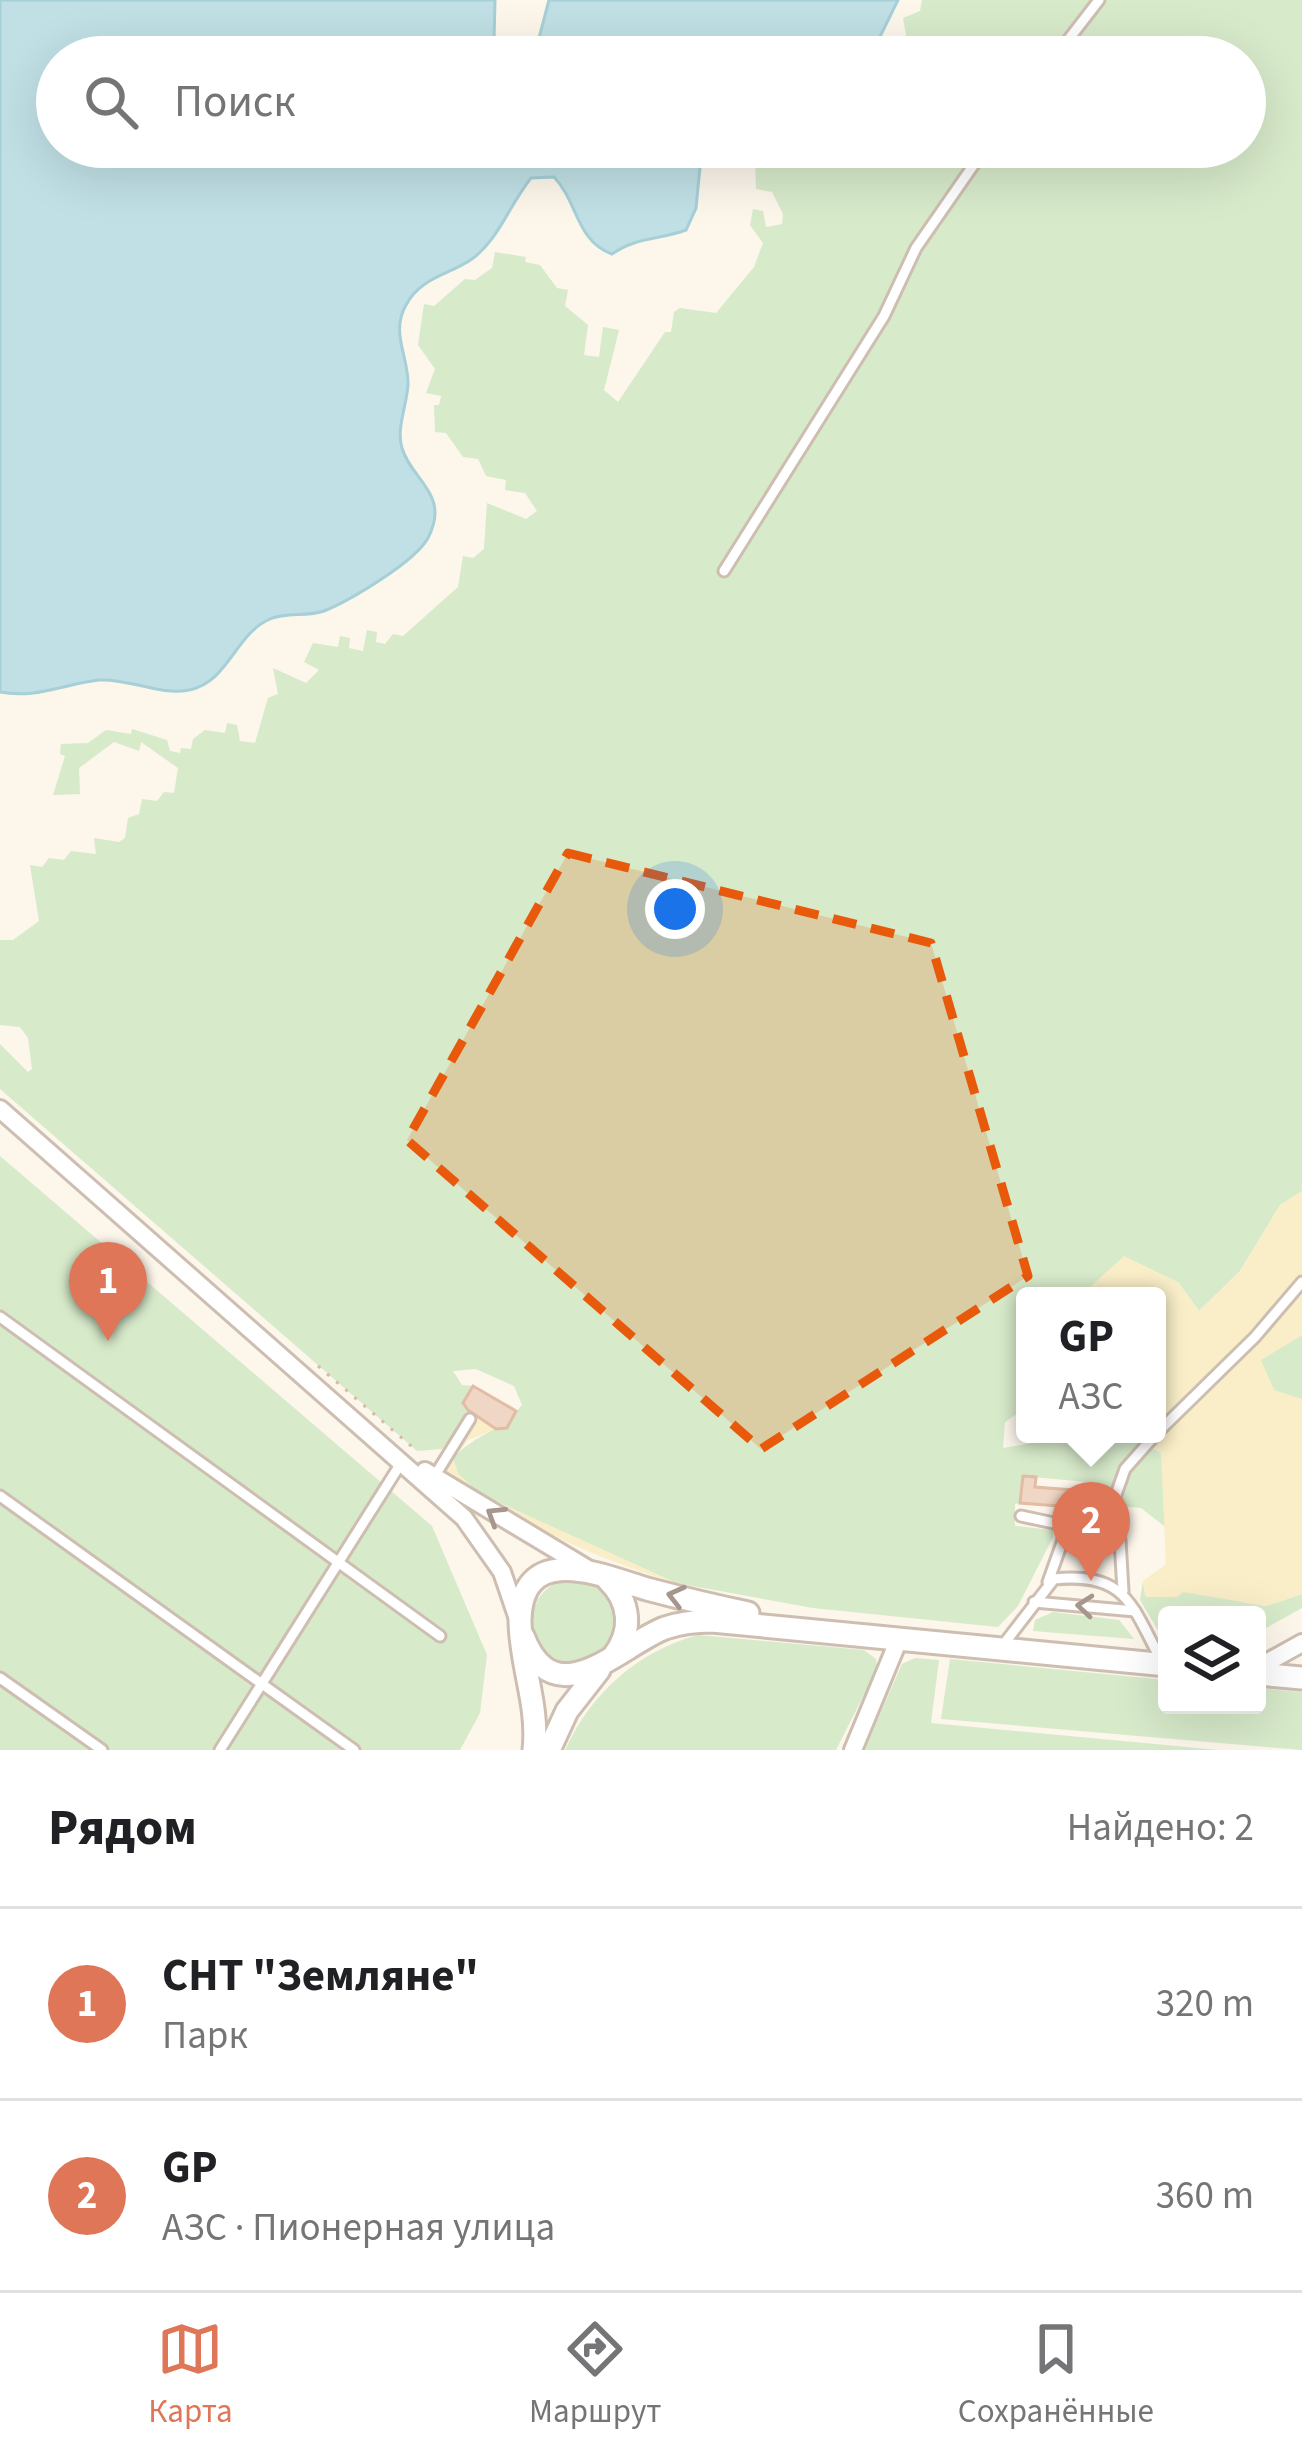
<!DOCTYPE html>
<html lang="ru">
<head>
<meta charset="utf-8">
<style>
	:root { --surface:#fff; --page:#f2f2f2; --text:#202124; --muted:#757577; --line:#e0e0e0; --accent:#df7657 }
	body { margin:0; font-family:"Source Sans 3",sans-serif; background:var(--page); color:var(--text) }
	.controls { position:absolute; right:36px; bottom:36px; display:grid; overflow:hidden; border-radius:12px; box-shadow:0 12px 48px #0002 }
	.controls button { width:108px; height:108px; display:grid; place-items:center; padding:0; border:0; border-bottom:3px solid var(--line); background:var(--surface); color:var(--text); font:60px sans-serif }
	.you { position:absolute; left:675px; top:909px; width:42px; height:42px; margin:-30px; border:9px solid #fff; border-radius:50%; background:#1a73e8; box-shadow:0 0 0 18px #1a73e833 }
	.badge { display:grid; place-items:center; width:78px; height:78px; border-radius:50%; background:var(--accent); color:#fff; font-size:39px; font-weight:700 }
	.pin { position:absolute; translate:-50% -99px; filter:drop-shadow(0 3px 6px #0008) }
	.pin::after { content:''; position:absolute; top:63px; width:42px; height:36px; background:inherit; clip-path:polygon(0 0,100% 0,50% 100%) }
	.popup { position:absolute; left:1016px; top:1287px; width:150px; height:156px; box-sizing:border-box; display:grid; place-content:center; border-radius:12px; background:var(--surface); filter:drop-shadow(0 3px 9px #0005); font-size:39px; white-space:nowrap; color:var(--muted) }
	.popup b { font-size:45px; color:var(--text) }
	.popup::after { content:''; position:absolute; left:50%; top:100%; margin-left:-24px; border:24px solid transparent; border-top-color:var(--surface) }
	.list { margin:0; padding:0; list-style:none }
	h2 { display:flex; justify-content:space-between; align-items:center; height:156px; margin:0; padding:0 48px; font-size:51px }
	h2 small { font-size:39px; font-weight:400; color:var(--muted) }
	.list li { display:grid; grid-template-columns:78px 1fr auto; gap:36px; align-items:center; box-sizing:border-box; height:192px; padding:0 48px; border-top:3px solid var(--line) }
	.list b { display:block; font-size:45px; white-space:nowrap }
	.list p { margin:0; font-size:39px; white-space:nowrap; color:var(--muted) }
	.list em { font-size:39px; font-style:normal; color:var(--muted) }
	.icon { flex:none; width:66px; height:66px; fill:none; stroke:currentColor; stroke-width:2; stroke-linecap:round; stroke-linejoin:round }
	.map { position:relative; flex:none; width:1302px; height:1750px; overflow:hidden }
	.search { position:absolute; background:var(--surface); box-shadow:0 12px 48px #0002; left:36px; right:36px; top:36px; height:132px; display:flex; align-items:center; gap:30px; box-sizing:border-box; padding:0 42px; border-radius:66px; color:var(--muted); font-size:45px }
	.sheet { height:540px; background:var(--surface) }
	nav { display:flex; justify-content:space-around; align-items:center; box-sizing:border-box; height:168px; border-top:3px solid var(--line); background:var(--surface); font-size:33px; color:var(--muted) }
	nav a { display:grid; justify-items:center; gap:6px }
	nav .on { color:var(--accent) }
	.map>svg:first-child { display:block }
</style>
</head>
<body>
<div class="map">
<svg width="1302" height="1750" viewBox="0 0 1302 1750">
	<rect width="100%" height="100%" fill="#fcf6eb"/>
	<g fill="#d7eaca">
		<path d="M922,0H1302V1191L1280,1205L1240,1271L1199,1311L1178,1282L1025,1296V1408L1005,1422L1003,1448C1055,1440 1111,1422 1161,1453L1168,1529L1141,1508L1119,1506L1113,1518H1105L1104,1508L1098,1506V1483L1023,1476L1020,1503L1015,1504V1526L1053,1530V1537L1018,1606L998,1627L813,1608L676,1583L480,1494L458,1474L453,1458C478,1432 499,1433 522,1405L514,1386L476,1369L453,1371L462,1385L473,1386L464,1403L470,1414L442,1449L417,1451L0,1089V1044L28,1072L32,1069L28,1038L20,1027L0,1025V940H13L39,921L30,865L42,867L49,858L64,860L71,851L96,854L94,838L119,842L125,838L128,818L139,814L142,799L157,801L164,792L174,793L178,768L141,742L139,751L114,742L79,768L80,794L53,795L65,756L60,754L61,744L88,743L106,730L131,734L132,729L167,740L170,751L180,753L181,748L191,749L193,739L205,730L225,733L227,723L237,725L240,741L255,743L268,698L278,694L273,668L306,683L319,670L304,662L313,643L338,647L340,636L350,638L349,648L363,651L367,630L377,632L376,642L385,644L393,634L403,636L458,587L463,556L473,558L484,549L487,503L526,519L537,511L525,493L505,490L506,480L486,476L478,459L463,457L446,433L435,432L434,405H439L441,396L426,393L435,369L418,345L424,304L434,306L465,279L475,280L492,268L495,252L526,257L525,262L540,265L557,288L568,290L565,306L588,325L584,355L599,357L603,327L619,330L604,390L618,402L665,332H671L674,312L680,308L716,313L754,267L763,243L750,225L753,209L763,211L766,227L782,224L783,214L772,192L756,189L755,163L764,147H1245V57H919L924,53L916,42L909,51L899,49L906,35L903,18L920,11Z"/>
		<polygon points="0,1156 432,1526 487,1655 480,1713 460,1750 0,1750"/>
		<polygon points="1302,1335 1302,1399 1297,1402 1274,1390 1260,1360"/>
		<circle cx="574" cy="1621" r="42"/>
		<polygon points="1143,1581 1145,1595 1177,1597 1183,1591 1266,1606 1302,1594 1302,1608 1257,1633 1257,1615 1167,1615 1166,1644 1140,1600"/>
		<polygon points="1053,1612 1119,1620 1134,1639 1033,1631 1035,1620"/>
		<path d="M698,1635L864,1650L876,1659L877,1669L836,1750H565C591,1693 638,1651 698,1635Z"/>
		<polygon points="915,1658 939,1660 931,1723 1219,1750 864,1750 902,1664"/>
		<polygon points="950,1659 1167,1680 1167,1705 1257,1705 1257,1688 1302,1692 1302,1750 941,1719"/>
	</g>
	<g fill="#f9eec8">
		<polygon points="1302,1191 1302,1335 1261,1360 1274,1390 1302,1399 1302,1594 1266,1606 1183,1592 1177,1597 1146,1597 1143,1581 1166,1564 1161,1453 1140,1440 1067,1434 1157,1434 1157,1296 1059,1296 1089,1288 1124,1256 1178,1282 1199,1311 1240,1271 1280,1205"/>
		<path d="M476,1417L496,1429L468,1440L453,1458L458,1474L480,1494L676,1583C591,1557 516,1522 444,1470Z"/>
	</g>
	<g fill="#c0e0e5" stroke="#a6cfd7" stroke-width="3">
		<path d="M0,0H495L494,41L501,57H57V147H702L696,208L686,230C659,240 636,237 612,254C576,241 578,202 554,177L531,178C510,204 499,239 472,259C449,275 421,277 406,305C390,333 409,357 408,385C407,404 396,429 402,448C411,480 451,494 428,538C415,562 349,601 324,611C307,617 286,612 270,619C235,634 229,682 189,690C160,696 129,678 99,680C64,684 36,699 0,692Z"/>
		<polygon points="549,0 898,0 870,57 534,57"/>
	</g>
	<g fill="#f0d6c4" stroke="#e2bda5" stroke-width="3">
		<polygon points="473,1386 516,1411 507,1428 496,1429 468,1410 463,1403"/>
		<polygon points="1023,1476 1036,1477 1035,1487 1099,1492 1098,1509 1020,1503"/>
	</g>
	<g fill="none" stroke-linecap="round" stroke-linejoin="round">
		<defs>
			<g id="service">
				<polyline points="1055,57 1099,0"/>
				<polyline points="724,571 884,316 916,248 986,147"/>
				<polyline points="0,1317 440,1636"/>
				<polyline points="1157,1433 1255,1337 1302,1282"/>
				<polyline points="434,1477 470,1419"/>
				<polyline points="0,1496 354,1750"/>
				<polyline points="1113,1503 1125,1469 1156,1434"/>
				<polyline points="1021,1516 1068,1526"/>
				<polyline points="1048,1582 1068,1526 1112,1531 1120,1540 1123,1591"/>
				<polyline points="1034,1602 1135,1611"/>
				<path d="M1003,1645L1054,1579C1126,1572 1131,1604 1161,1660"/>
				<polyline points="0,1678 102,1750"/>
				<polyline points="220,1750 403,1460"/>
			</g>
			<g id="minor">
				<polyline points="0,1109 464,1518 502,1572 518,1619"/>
				<polyline points="425,1471 588,1569"/>
				<polyline points="1257,1668 1302,1643"/>
				<polyline points="853,1750 899,1639"/>
			</g>
			<g id="tertiary">
				<path d="M607,1579C631,1602 633,1631 613,1657"/>
				<path d="M523,1636C555,1719 620,1645 665,1628C680,1623 696,1621 712,1621L1167,1665"/>
				<polyline points="1257,1674 1302,1678"/>
				<path d="M534,1750C539,1704 520,1664 520,1620C522,1539 606,1577 647,1589C681,1598 714,1606 748,1613"/>
				<polyline points="549,1750 567,1711 599,1670"/>
			</g>
		</defs>
		<use href="#service" stroke="#cebeb1" stroke-width="15"/>
		<use href="#minor" stroke="#cebeb1" stroke-width="22"/>
		<use href="#tertiary" stroke="#cebeb1" stroke-width="27"/>
		<polyline stroke="#d6b9a6" stroke-width="3" stroke-dasharray="3 9" stroke-linecap="butt" points="318,1366 417,1451"/>
		<use href="#service" stroke="#fff" stroke-width="9"/>
		<use href="#minor" stroke="#fff" stroke-width="16"/>
		<use href="#tertiary" stroke="#fff" stroke-width="21"/>
	</g>
	<defs><path id="oneway-chevron" d="M-2-3.5L2.5 0L-2 3.5" fill="none" stroke-width="1.6" stroke-linecap="round" stroke-linejoin="round" transform="scale(3)"/></defs>
	<g stroke="#a7968d">
		<use href="#oneway-chevron" transform="translate(495 1515) rotate(-148)"/>
		<use href="#oneway-chevron" transform="translate(676 1596) rotate(-166)"/>
		<use href="#oneway-chevron" transform="translate(1085 1606) rotate(-175)"/>
	</g>
	<path fill="#e8590c" fill-opacity="0.2" stroke="#e8590c" stroke-width="9" stroke-dasharray="24 15" stroke-linejoin="round" d="M568,853L931,943L1028,1276L761,1449L407,1140Z"/>
</svg>
<div class="controls">
<button><svg class="icon" aria-label="layers" viewBox="0 0 24 24"><path d="M12 4l9 5-9 5-9-5zM3 14l9 5 9-5"/></svg></button>
</div>
<div class="you"></div>
<div class="pin badge" style="left:108px;top:1341px">1</div>
<div class="pin badge" style="left:1091px;top:1581px">2</div>
<div class="popup"><b>GP</b>АЗС</div>
<div class="search"><svg class="icon" aria-label="search" viewBox="0 0 24 24"><circle cx="10" cy="10" r="6"/><path d="M15 15l6 6"/></svg>Поиск</div>
</div>
<section class="sheet">
<h2>Рядом<small>Найдено: 2</small></h2>
<ul class="list">
<li><span class="badge">1</span><div><b>СНТ &quot;Земляне&quot;</b><p>Парк</p></div><em>320 m</em></li>
<li><span class="badge">2</span><div><b>GP</b><p>АЗС · Пионерная улица</p></div><em>360 m</em></li>
</ul>
</section>
<nav>
<a class="on"><svg class="icon" aria-label="map" viewBox="0 0 24 24"><path d="M3 6l6-2 6 2 6-2v14l-6 2-6-2-6 2zM9 4v14M15 6v14"/></svg>Карта</a>
<a><svg class="icon" aria-label="directions" viewBox="0 0 24 24"><path d="M12 3l9 9-9 9-9-9zM9 14v-3h6M13 9l2 2-2 2"/></svg>Маршрут</a>
<a><svg class="icon" aria-label="saved" viewBox="0 0 24 24"><path d="M7 4h10v16l-5-4-5 4z"/></svg>Сохранённые</a>
</nav>
</body>
</html>
